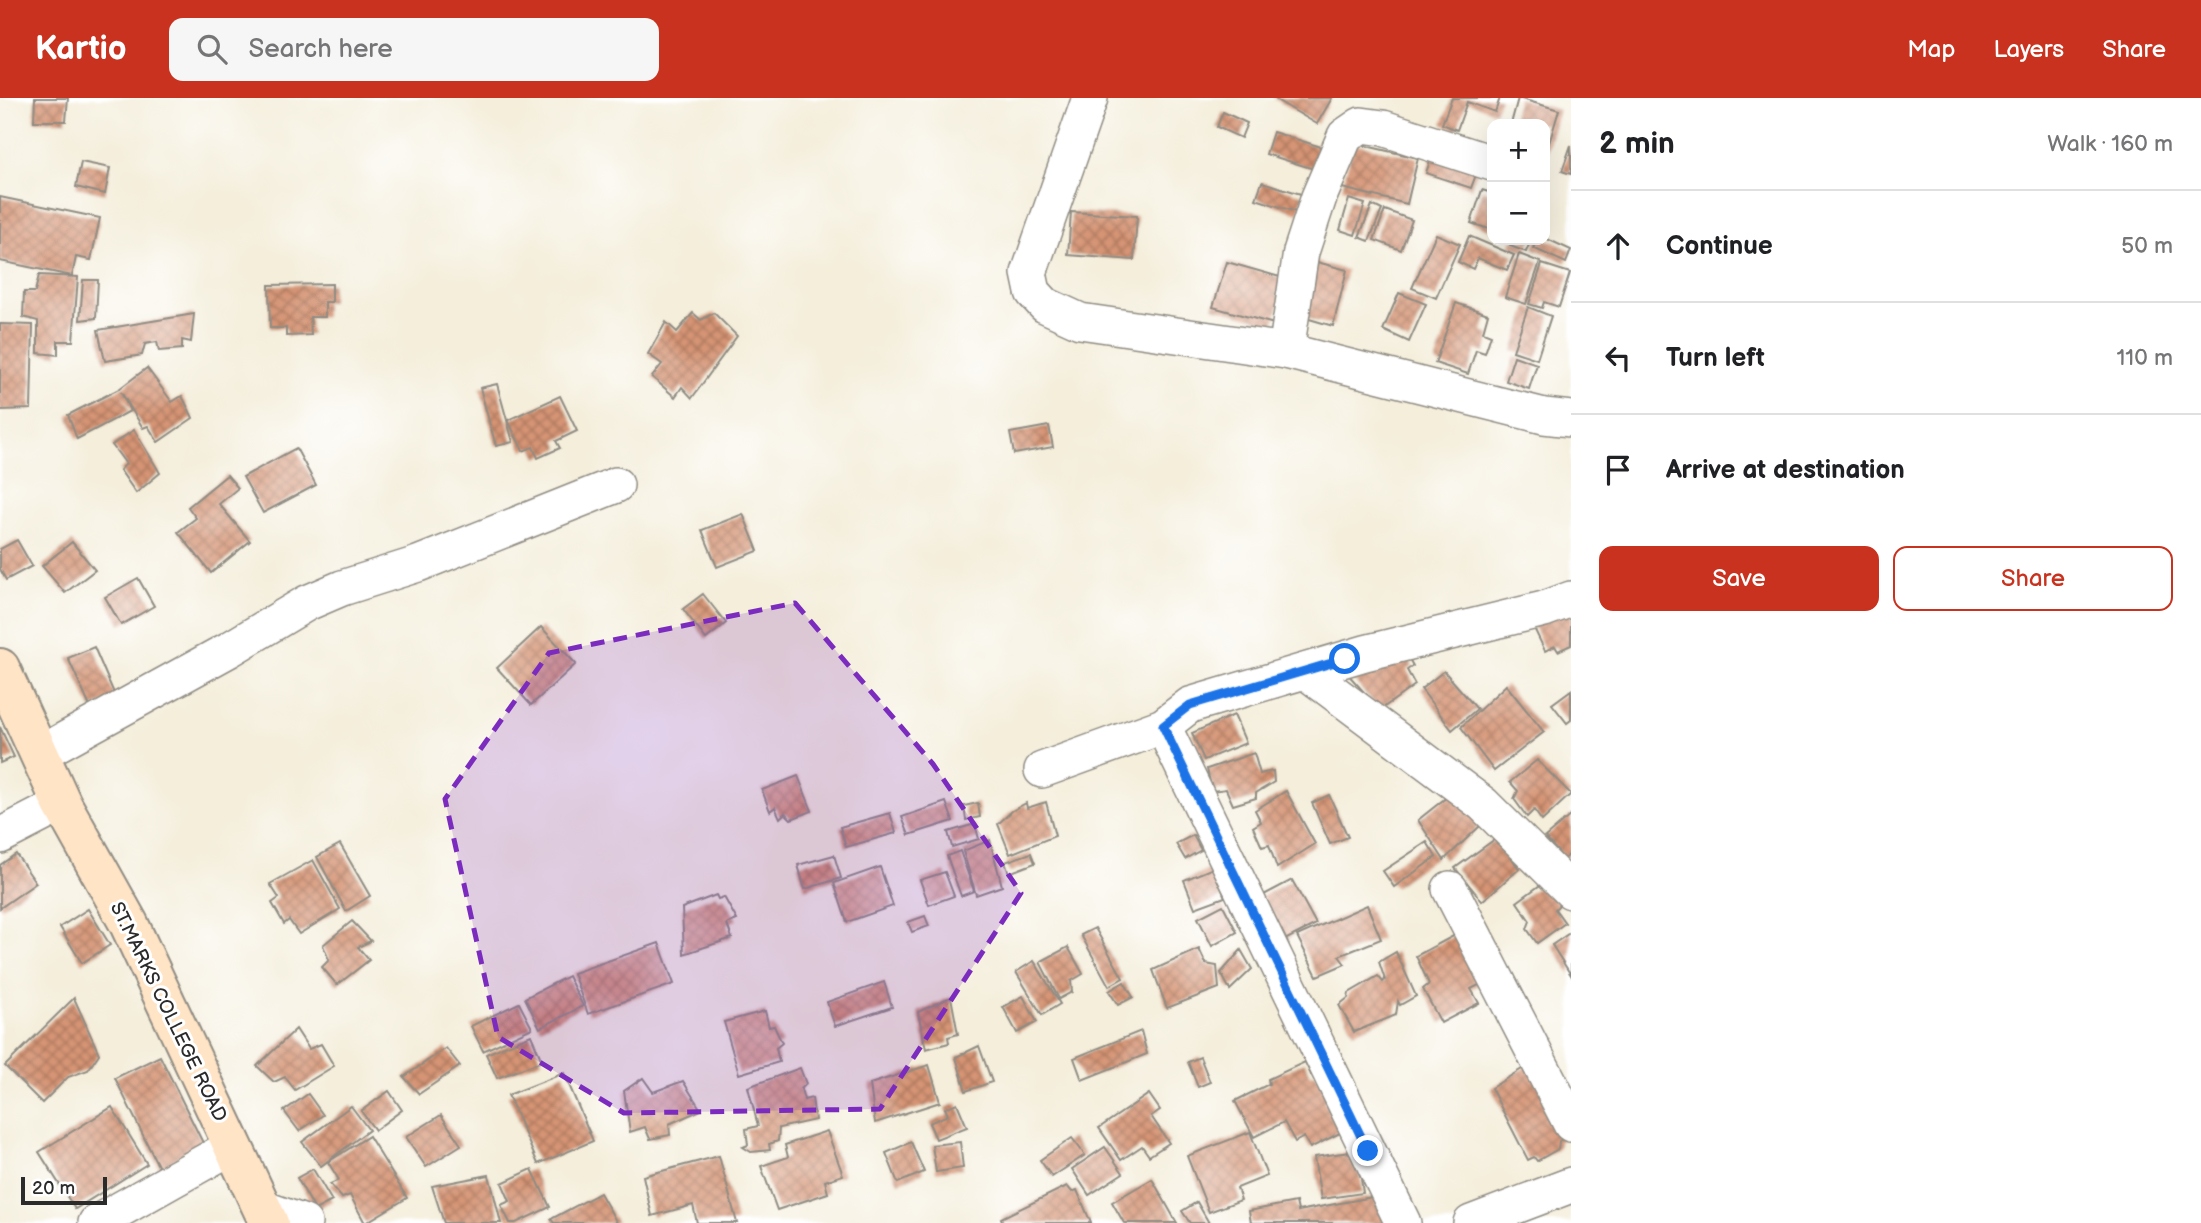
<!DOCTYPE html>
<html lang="en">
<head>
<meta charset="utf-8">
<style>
	:root { --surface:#fff; --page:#f6f6f6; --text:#202124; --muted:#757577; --line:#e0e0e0; --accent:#c8321e }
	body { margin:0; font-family:"Balsamiq Sans",sans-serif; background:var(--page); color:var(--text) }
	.controls { position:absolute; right:21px; top:21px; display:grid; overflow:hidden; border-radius:14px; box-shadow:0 7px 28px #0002 }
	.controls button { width:63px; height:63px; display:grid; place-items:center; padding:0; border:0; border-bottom:2px solid var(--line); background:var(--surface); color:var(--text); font:35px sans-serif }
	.scale { position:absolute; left:21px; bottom:18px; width:86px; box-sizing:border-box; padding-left:7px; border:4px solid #2b2b2b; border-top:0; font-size:19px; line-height:24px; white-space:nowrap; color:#2b2b2b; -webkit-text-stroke:5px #fff; paint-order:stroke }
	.stop { position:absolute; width:21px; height:21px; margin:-16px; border:5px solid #1a73e8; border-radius:50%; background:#fff }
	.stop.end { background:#1a73e8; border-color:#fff; box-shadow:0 2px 7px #0008 }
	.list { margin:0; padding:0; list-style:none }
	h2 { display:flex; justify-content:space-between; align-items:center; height:91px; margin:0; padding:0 28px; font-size:30px }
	h2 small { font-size:23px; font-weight:400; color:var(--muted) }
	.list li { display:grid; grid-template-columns:46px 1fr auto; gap:21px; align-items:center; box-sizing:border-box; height:112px; padding:0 28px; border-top:2px solid var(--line) }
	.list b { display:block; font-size:26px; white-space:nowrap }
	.list em { font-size:23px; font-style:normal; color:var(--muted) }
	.actions { display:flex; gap:14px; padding:21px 28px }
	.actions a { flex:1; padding:16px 0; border:2px solid var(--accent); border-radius:14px; text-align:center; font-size:24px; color:var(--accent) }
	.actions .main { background:var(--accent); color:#fff }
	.icon { flex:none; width:38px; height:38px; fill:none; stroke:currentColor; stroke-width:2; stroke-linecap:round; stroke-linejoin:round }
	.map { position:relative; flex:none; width:1571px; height:1125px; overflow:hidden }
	header { display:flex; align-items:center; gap:42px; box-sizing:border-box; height:98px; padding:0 35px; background:var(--accent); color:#fff }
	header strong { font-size:33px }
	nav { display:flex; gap:38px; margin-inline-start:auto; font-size:24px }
	.search { width:490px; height:63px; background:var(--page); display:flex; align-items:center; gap:18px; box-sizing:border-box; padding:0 24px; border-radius:14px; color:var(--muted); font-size:26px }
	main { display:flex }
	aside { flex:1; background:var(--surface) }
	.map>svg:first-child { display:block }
</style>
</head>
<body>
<header>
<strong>Kartio</strong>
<div class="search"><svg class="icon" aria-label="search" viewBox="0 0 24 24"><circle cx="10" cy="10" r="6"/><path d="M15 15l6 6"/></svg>Search here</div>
<nav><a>Map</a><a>Layers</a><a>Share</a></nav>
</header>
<main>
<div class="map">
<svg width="1571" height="1125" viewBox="0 0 1571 1125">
	<defs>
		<pattern id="building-cross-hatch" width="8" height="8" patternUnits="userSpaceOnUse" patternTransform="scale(1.75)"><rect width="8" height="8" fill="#d59474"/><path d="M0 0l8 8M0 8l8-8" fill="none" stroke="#ad795f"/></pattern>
	</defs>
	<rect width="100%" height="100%" fill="#fff"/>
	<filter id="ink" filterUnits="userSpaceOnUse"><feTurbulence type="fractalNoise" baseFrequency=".0143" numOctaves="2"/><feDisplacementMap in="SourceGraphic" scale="14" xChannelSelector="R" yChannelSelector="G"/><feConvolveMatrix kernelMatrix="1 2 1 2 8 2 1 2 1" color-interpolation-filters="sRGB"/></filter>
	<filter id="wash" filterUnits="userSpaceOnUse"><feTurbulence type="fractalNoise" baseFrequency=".00686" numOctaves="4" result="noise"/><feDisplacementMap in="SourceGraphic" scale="28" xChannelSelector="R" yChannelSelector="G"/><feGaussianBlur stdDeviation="1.57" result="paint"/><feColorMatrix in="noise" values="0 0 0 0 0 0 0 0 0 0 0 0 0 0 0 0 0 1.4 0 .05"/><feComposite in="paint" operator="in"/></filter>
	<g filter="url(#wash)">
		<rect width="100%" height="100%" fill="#f4eedb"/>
		<g id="blocks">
			<g fill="url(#building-cross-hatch)">
				<polygon points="35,0 68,0 66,23 34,23"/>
				<polygon points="1273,0 1332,0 1317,26"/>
				<polygon points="1452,0 1500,0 1495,14 1467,4 1457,32 1442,26"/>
				<polygon points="1518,0 1559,12 1545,59 1545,26 1511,26"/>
				<polygon points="1223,14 1247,25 1241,40 1217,29"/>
				<polygon points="1273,34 1321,49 1314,71 1266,56"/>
				<polygon points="1353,45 1418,60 1407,106 1342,90"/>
				<polygon points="1571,47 1571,76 1562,73"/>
				<polygon points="1434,51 1480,66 1471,90 1426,75"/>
				<polygon points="81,64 110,70 105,96 76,89"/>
				<polygon points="1262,84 1304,97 1299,115 1256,101"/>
				<polygon points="1482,92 1492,95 1492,132 1471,125"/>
				<polygon points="0,99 100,120 91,162 76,159 72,178 0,163"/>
				<polygon points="1349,101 1365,106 1355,137 1340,132"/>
				<polygon points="1372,107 1382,112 1369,143 1359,139"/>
				<polygon points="1385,112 1412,122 1401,152 1374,142"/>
				<polygon points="1071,114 1137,118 1134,162 1068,157"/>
				<polygon points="1436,136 1460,146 1436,200 1412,190"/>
				<polygon points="1469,138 1514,157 1507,172 1478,160 1473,171 1458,164"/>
				<polygon points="1545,140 1571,152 1566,165 1533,150 1537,142"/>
				<polygon points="1512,142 1531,142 1526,154 1510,148"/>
				<polygon points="1519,156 1540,164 1526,206 1505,199"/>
				<polygon points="1313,163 1347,172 1333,228 1299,218"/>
				<polygon points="1227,164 1287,181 1274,226 1213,209"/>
				<polygon points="1542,166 1570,175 1559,209 1544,204 1542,210 1529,206"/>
				<polygon points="39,177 78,179 73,243 58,243 58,257 38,255 38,223 23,219 24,194 35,194"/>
				<polygon points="83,182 98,182 96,220 80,222"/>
				<polygon points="332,186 332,204 325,204 325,219 310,219 311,237 286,238 286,230 270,230 269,187"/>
				<polygon points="1399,195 1426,206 1409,244 1383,232"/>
				<polygon points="1456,205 1488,216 1483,234 1491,237 1485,255 1476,252 1468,276 1435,265"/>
				<polygon points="1528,209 1551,218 1537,261 1513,253"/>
				<polygon points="693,215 701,222 714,215 737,238 692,300 682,289 675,299 652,279 662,266 648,256 666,224 677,234"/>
				<polygon points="194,216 191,244 182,242 182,251 159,253 157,244 145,246 142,257 105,263 98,232"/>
				<polygon points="0,226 33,227 31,311 0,312"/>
				<polygon points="1514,258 1537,266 1529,291 1506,283"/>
				<polygon points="147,270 172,304 182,298 193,320 158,344 148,328 143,330 121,294 130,313 77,341 68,317 119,291"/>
				<polygon points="497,286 513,344 496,348 480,290"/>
				<polygon points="560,298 577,333 556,343 560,350 538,360 533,349 523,353 508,322"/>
				<polygon points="1049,328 1053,349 1014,356 1010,335"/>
				<polygon points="134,332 160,375 136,395 120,372 126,366 112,347"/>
				<polygon points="296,350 316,387 263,415 243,379"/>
				<polygon points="227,377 238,390 219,406 250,443 211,475 178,434 196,420 188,409"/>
				<polygon points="743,416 758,453 717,469 702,432"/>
				<polygon points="17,442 32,468 6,482 0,471 0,451"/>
				<polygon points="72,444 95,472 65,495 42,468"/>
				<polygon points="138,480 154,508 121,527 105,499"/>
				<polygon points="703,496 726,525 706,541 683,511"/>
				<polygon points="1571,507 1571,547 1558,553 1555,548 1545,553 1532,526"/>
				<polygon points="541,529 576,566 531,607 497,570"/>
				<polygon points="1402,548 1413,568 1407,572 1415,587 1380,612 1346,574"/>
				<polygon points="94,549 116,600 91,611 68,560"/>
				<polygon points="1444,573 1477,611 1452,632 1421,591"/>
				<polygon points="1506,587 1544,634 1494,673 1461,629"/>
				<polygon points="1571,592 1571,622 1567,625 1552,606"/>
				<polygon points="1234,617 1246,645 1204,662 1192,635"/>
				<polygon points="0,629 14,659 0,665"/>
				<polygon points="1254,655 1260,676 1273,673 1274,684 1256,695 1256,700 1233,707 1226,691 1212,693 1207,671"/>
				<polygon points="1537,662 1571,696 1542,723 1534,712 1527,719 1514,701 1518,693 1510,684"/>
				<polygon points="798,678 812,713 791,721 785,715 780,720 775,709 770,713 762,692"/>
				<polygon points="1457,691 1481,727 1444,762 1418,722"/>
				<polygon points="1286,693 1315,746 1277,770 1269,747 1262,749 1253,729 1261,724 1255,712"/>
				<polygon points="1329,697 1348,739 1330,746 1312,705"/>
				<polygon points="946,704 953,723 909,737 902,719"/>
				<polygon points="1046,704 1055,738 1010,756 998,726 1012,713 1026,705 1027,710"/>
				<polygon points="978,705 980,719 966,722 964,708"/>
				<polygon points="890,715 896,735 846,749 840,729"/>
				<polygon points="1571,717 1571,755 1564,761 1545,739"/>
				<polygon points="975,726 979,741 952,749 948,734"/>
				<polygon points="1193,737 1201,752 1185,761 1176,746"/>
				<polygon points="1498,739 1519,771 1482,803 1455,770"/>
				<polygon points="990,742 1002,788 976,797 963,753"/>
				<polygon points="1427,744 1436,759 1394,789 1383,773"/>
				<polygon points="340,746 370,798 346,813 317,759"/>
				<polygon points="960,753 974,793 961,798 947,758"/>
				<polygon points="1031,755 1035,765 1009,775 1005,764"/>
				<polygon points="16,756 36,785 0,810 0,767"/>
				<polygon points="834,757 841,780 805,791 798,767"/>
				<polygon points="313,762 340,811 299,836 289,822 284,826 272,805 279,800 270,786"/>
				<polygon points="880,769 893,808 847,824 834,785"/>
				<polygon points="1213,770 1225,799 1195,810 1184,782"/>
				<polygon points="945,774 954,798 929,807 920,782"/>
				<polygon points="1292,782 1316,826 1285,842 1262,798"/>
				<polygon points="1543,785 1559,807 1555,811 1565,825 1537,845 1527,831 1530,823 1517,804"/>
				<polygon points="716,797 718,801 724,799 737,822 727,826 732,840 684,856 682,810"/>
				<polygon points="1223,807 1237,834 1212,848 1198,820"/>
				<polygon points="1367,807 1381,841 1339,858 1345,866 1317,878 1297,838"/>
				<polygon points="88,811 110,847 82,865 60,829"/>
				<polygon points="925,818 929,828 912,834 908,824"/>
				<polygon points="352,823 371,843 358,849 369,862 337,887 322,869 329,862 323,847"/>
				<polygon points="1095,830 1123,880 1109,888 1081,837"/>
				<polygon points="1571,834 1571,877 1552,847"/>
				<polygon points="1459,835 1481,886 1471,891 1479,905 1441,925 1423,891 1429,886 1416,858"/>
				<polygon points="659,845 674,886 588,916 573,875"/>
				<polygon points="1068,849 1083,876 1071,883 1072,894 1059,901 1040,864"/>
				<polygon points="1199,851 1206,866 1217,868 1219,890 1167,910 1153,872"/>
				<polygon points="1241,852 1252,871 1230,892 1221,875"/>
				<polygon points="1396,854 1416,898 1400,907 1398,903 1396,917 1354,934 1339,907 1348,900 1349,895 1378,878 1383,884 1385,882 1379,864"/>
				<polygon points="1034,863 1060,906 1042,917 1016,874"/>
				<polygon points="568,878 583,908 540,930 525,900"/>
				<polygon points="884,884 892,909 835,928 827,904"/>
				<polygon points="1124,884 1133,899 1118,907 1109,893"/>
				<polygon points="1023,898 1037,924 1017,935 1003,909"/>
				<polygon points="951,899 958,936 948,939 949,945 926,951 918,914"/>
				<polygon points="74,900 99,956 88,972 68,979 42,1005 5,968"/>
				<polygon points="519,905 532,930 483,953 471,928"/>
				<polygon points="765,913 769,929 774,928 782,945 776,950 779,964 739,976 724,924"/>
				<polygon points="296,931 309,951 321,946 334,968 295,992 285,979 274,984 257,968"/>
				<polygon points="1141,933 1147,956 1082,982 1074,960"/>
				<polygon points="531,937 542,963 497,980 486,956"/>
				<polygon points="979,948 992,984 966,993 956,959"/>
				<polygon points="446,950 460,968 419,996 404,979"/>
				<polygon points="160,958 204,1047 159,1070 115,980"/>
				<polygon points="1200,959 1210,984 1198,989 1188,964"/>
				<polygon points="1535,963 1571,1036 1559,1043 1558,1051 1537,1063 1534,1059 1528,1062 1491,990"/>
				<polygon points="1305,964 1311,977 1316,975 1330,1003 1324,1002 1333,1021 1345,1015 1352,1029 1310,1050 1304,1039 1295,1044 1284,1024 1254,1039 1235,1003 1269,986 1268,981"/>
				<polygon points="929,967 940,1004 875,1025 870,986"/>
				<polygon points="800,970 806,986 801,991 804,1002 812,1000 815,1022 779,1030 778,1043 769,1046 770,1052 751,1054 743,1049 748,1047 746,1031 758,1028 748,989"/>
				<polygon points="564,975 593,1043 538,1066 508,997"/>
				<polygon points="643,980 653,994 683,983 701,1012 669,1026 670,1037 650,1041 645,1029 630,1034 624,993"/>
				<polygon points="389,993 402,1012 375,1032 361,1013"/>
				<polygon points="308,996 323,1017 299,1033 284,1013"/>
				<polygon points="1149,996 1160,1012 1151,1018 1169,1045 1149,1058 1142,1048 1121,1062 1099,1030"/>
				<polygon points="957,1005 967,1029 936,1041 929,1025 948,1017 945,1010"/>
				<polygon points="351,1008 369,1032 321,1068 302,1044"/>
				<polygon points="112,1009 147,1066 75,1111 39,1054"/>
				<polygon points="441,1017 461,1047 426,1069 406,1039"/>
				<polygon points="827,1033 843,1077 825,1083 828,1095 777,1112 761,1068 788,1059 785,1047"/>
				<polygon points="1250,1034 1267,1078 1237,1090 1241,1102 1209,1114 1187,1058"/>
				<polygon points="369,1038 407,1100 365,1125 350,1097 342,1100 330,1086 339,1082 328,1064"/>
				<polygon points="1072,1040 1085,1057 1052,1079 1040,1062"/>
				<polygon points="911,1044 924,1074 898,1085 886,1055"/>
				<polygon points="960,1044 963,1070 936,1074 932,1047"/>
				<polygon points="1105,1049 1123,1075 1089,1097 1072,1071"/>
				<polygon points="1357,1053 1363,1095 1321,1101 1314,1059"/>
				<polygon points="719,1058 737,1125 697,1125 693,1107 652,1118 643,1078"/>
				<polygon points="313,1071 332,1103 315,1112 297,1080"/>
				<polygon points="532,1071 550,1109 516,1125 510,1125 501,1107 510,1103 502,1085"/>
				<polygon points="489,1077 501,1125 444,1125 432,1088"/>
				<polygon points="1152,1081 1177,1125 1124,1125 1112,1104"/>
				<polygon points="1067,1088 1072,1094 1077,1092 1091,1125 1003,1125 1001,1120"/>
				<polygon points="600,1095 617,1125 554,1125 551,1121"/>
				<polygon points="1383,1097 1389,1125 1251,1125 1249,1113 1296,1104 1298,1113"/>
				<polygon points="1197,1104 1209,1125 1190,1125 1182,1113"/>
			</g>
		</g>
	</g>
	<g filter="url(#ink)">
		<use href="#blocks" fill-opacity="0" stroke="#908c83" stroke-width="2"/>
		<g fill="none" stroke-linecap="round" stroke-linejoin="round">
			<defs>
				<g id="minor">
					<polyline points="1090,0 1029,175 1033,194 1045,207 1080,223 1286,253 1544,318 1571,321"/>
					<polyline points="1286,253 1301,154 1319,99 1345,38 1361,27 1383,30 1492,65"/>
					<polyline points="1305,573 1483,706 1571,793"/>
					<polyline points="1163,628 1403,1125"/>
					<polyline points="39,656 230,551 307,505 342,490 418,466 616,387"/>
					<polyline points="1042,672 1163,628 1190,607 1365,555 1544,511 1571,501"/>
					<polyline points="0,738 62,706"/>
					<polyline points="1450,791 1571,1026"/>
					<polyline points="262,1110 304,1125"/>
					<polyline points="96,1125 233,1048"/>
					<polyline points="1471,1125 1571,1087"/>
				</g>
				<polyline id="secondary" points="0,570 62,706 129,826 269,1125"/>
			</defs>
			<use href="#minor" stroke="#908c83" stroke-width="38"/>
			<use href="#secondary" stroke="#908c83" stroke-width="42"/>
			<use href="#minor" stroke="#fff" stroke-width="35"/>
			<use href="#secondary" stroke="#ffe4c6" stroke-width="38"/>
		</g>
	</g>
	<g fill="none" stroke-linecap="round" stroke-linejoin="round" filter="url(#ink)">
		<polyline stroke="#1a73e8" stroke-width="9" points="1345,561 1190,607 1163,628 1368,1053"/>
	</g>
	<path fill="#7b2cbf" fill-opacity="0.2" stroke="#7b2cbf" stroke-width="5" stroke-dasharray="14 9" stroke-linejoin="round" d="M795,505L933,666L1021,795L880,1011L624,1015L498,939L445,701L549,555Z"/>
	<g text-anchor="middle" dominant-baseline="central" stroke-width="6" stroke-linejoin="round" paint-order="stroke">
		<g font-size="19" fill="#2b2b2b" stroke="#fff">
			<text transform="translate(168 914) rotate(64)">ST.MARKS COLLEGE ROAD</text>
		</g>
	</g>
</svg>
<div class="controls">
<button>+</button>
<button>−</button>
</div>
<div class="scale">20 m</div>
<div class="stop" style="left:1345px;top:561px"></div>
<div class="stop end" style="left:1368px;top:1053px"></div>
</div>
<aside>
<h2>2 min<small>Walk · 160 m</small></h2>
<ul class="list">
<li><svg class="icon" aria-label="ahead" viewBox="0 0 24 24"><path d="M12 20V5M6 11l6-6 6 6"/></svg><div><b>Continue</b></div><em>50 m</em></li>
<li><svg class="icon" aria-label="left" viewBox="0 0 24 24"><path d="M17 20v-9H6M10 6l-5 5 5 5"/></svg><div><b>Turn left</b></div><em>110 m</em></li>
<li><svg class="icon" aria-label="arrive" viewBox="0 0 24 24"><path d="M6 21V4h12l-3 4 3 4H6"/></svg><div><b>Arrive at destination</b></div></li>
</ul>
<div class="actions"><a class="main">Save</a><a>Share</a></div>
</aside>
</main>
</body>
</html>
